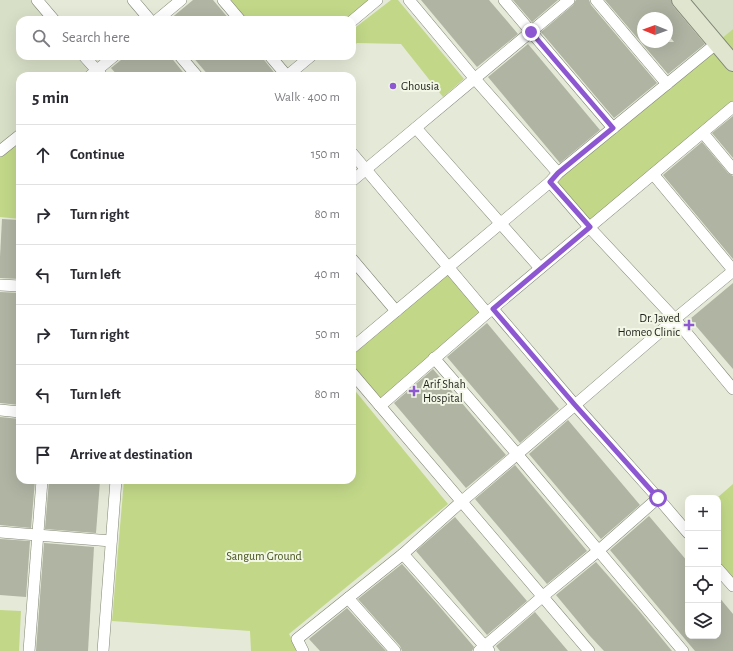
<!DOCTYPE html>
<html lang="en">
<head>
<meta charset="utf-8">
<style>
	:root { --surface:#fff; --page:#f7f7f7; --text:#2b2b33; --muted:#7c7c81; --line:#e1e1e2 }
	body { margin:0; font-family:"Alegreya Sans",sans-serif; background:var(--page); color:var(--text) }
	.controls { position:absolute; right:12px; bottom:12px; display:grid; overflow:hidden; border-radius:8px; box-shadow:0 4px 16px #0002 }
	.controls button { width:36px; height:36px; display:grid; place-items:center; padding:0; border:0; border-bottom:1px solid var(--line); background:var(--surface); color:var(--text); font:20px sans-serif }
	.compass { position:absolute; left:637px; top:12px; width:36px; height:36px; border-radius:50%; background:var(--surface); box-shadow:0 4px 16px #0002; rotate:271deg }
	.stop { position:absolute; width:12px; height:12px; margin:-9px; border:3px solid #8c57d0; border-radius:50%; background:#fff }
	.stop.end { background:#8c57d0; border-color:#fff; box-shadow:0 1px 4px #0008 }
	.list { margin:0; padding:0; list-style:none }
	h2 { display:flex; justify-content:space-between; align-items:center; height:52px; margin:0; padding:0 16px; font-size:17px }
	h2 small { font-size:13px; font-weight:400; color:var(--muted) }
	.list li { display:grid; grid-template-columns:26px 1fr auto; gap:12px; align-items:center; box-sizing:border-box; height:60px; padding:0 16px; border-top:1px solid var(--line) }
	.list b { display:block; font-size:15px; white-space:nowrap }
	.list em { font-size:13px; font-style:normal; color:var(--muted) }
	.icon { flex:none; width:22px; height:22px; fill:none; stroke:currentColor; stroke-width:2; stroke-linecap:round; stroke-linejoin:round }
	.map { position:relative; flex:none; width:733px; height:651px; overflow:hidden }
	.search { position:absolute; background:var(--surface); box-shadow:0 4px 16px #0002; left:16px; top:16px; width:340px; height:44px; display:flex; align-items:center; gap:10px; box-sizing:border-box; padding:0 14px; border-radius:12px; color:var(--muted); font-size:15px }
	.panel { position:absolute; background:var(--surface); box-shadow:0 4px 16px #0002; left:16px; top:72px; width:340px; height:412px; border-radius:12px }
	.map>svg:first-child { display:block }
</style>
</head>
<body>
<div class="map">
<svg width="733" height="651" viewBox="0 0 733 651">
	<rect width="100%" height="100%" fill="#e5ead8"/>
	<g fill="#d8dfc7">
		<polygon points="0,0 37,0 54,20 20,20 20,56 84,56 96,71 90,76 20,76 20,135 0,151"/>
		<polygon points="680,0 733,0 733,29 717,43"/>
	</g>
	<g fill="#c2d888">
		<polygon points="223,0 377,0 352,20 240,20"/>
		<polygon points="391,0 398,0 464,79 443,97 401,44 357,43 352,47 352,30"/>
		<polygon points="733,29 733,107 589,227 550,182"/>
		<polygon points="20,135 20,219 0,217 0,151"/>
		<polygon points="448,267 487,313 380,406 352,373 352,348"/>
		<polygon points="352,387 448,504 289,634 299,651 251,651 250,631 112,621 124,480 352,480"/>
		<polygon points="733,484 733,586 718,569 718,498 717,498"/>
		<polygon points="0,610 21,611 19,651 0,651"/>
	</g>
	<g fill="#afb4a3" fill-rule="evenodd">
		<polygon points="193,0 213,0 230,20 169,20"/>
		<polygon points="421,0 489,0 518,34 477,67"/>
		<polygon points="513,0 558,0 532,22"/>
		<polygon points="576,0 589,0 591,5 657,83 614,118 541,32 573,5"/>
		<path d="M605,0H671L673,6L705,44L668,74ZM643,18H667V33L674,42H643Z"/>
		<polygon points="528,44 600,130 560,163 488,77"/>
		<polygon points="126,56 170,56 186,76 118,76 111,68"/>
		<polygon points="192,56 261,56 277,76 209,76"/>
		<polygon points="733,116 733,158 712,133"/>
		<polygon points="702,142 728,173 733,176 733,259 663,175"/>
		<polygon points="2,219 20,220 20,279 0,278 0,257"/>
		<polygon points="733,283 733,369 690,319"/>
		<polygon points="0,292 20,293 20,405 0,403"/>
		<polygon points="487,323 559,409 520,443 447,357"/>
		<polygon points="433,369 506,455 466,488 394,403"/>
		<polygon points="0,417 20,419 20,480 35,480 31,528 0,525"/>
		<polygon points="568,420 640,505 601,539 529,454"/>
		<polygon points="515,465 587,551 547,584 475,499"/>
		<polygon points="49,480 88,480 100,481 96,533 45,529"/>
		<polygon points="649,516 688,562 688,636 718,636 718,596 733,614 733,651 695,651 610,550"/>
		<polygon points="455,517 527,601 487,635 416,551"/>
		<polygon points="0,539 30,541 26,597 0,595"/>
		<polygon points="44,543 94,547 88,651 36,651"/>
		<polygon points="596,562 640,612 672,651 604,651 590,636 556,595"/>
		<polygon points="402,564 439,606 474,647 472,651 402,651 400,646 358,599"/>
		<polygon points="347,608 386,651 320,651 309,639"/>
		<polygon points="535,612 568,651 500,651 496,646"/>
	</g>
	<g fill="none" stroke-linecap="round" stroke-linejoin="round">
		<defs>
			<g id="street">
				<polyline points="37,0 54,20"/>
				<polyline points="133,0 150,20"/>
				<polyline points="223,0 240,20"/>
				<polyline points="409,0 475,79 558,173"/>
				<polyline points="504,0 613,128"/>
				<polyline points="596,0 667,84"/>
				<polyline points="157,20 181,0"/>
				<polyline points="352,21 377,0"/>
				<polyline points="717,43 558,173 550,182 589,227 675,319 733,389"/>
				<polyline points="84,56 101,75"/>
				<polyline points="180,56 197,76"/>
				<polyline points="270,56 287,76"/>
				<polyline points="90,76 114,56"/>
				<polyline points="287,76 311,56"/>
				<polyline points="416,128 540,268"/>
				<polyline points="703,133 733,169"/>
				<polyline points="0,151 20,135"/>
				<polyline points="352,153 487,313"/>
				<polyline points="653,174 733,270"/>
				<polyline points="352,181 569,0"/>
				<polyline points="352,259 396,311"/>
				<polyline points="0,285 20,286"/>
				<polyline points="493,309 575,405 658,498 688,533"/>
				<polyline points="352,348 550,182"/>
				<polyline points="434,358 517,454 683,651"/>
				<polyline points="352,373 589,651"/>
				<polyline points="380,406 487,313 733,107"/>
				<polyline points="0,410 20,412"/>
				<polyline points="0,532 111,541"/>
				<polyline points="403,554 489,651"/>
				<polyline points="718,569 733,586"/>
				<polyline points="348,598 395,651"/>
				<polyline points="29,651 42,480"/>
				<polyline points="103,651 116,480"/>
				<polyline points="303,651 297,639 403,554 461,502 575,405 675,319 733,271"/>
				<polyline points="479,651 542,597 598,551 658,498"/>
			</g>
			<polyline id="secondary" points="680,0 733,63"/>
		</defs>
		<use href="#street" stroke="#818676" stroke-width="12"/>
		<use href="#secondary" stroke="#818676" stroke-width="18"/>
		<use href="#street" stroke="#fff" stroke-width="11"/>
		<use href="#secondary" stroke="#dfe5ce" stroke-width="16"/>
	</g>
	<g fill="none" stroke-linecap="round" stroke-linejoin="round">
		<polyline stroke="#8c57d0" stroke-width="5" points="531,32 613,128 558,173 550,182 590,227 493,309 575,405 658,498"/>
	</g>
	<g fill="#8c57d0" stroke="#f2f7e6" stroke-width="1.5">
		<circle cx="393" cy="86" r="4"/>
		<path d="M687 319h4v4h4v4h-4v4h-4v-4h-4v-4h4z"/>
		<path d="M412 385h4v4h4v4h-4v4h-4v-4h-4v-4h4z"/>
	</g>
	<g text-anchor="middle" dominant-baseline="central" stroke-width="4" stroke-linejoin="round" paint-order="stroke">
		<g font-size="12" fill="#1f211b" stroke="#f2f7e6" text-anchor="start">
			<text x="401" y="86">Ghousia</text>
			<text x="680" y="318" text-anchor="end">Dr. Javed<tspan x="680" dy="14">Homeo Clinic</tspan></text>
			<text x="423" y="384">Arif Shah<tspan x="423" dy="14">Hospital</tspan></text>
		</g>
		<g font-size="12" fill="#46531a" stroke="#f2f7e6">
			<text x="264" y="556">Sangum Ground</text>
		</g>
	</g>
</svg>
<div class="controls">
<button>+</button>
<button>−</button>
<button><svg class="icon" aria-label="locate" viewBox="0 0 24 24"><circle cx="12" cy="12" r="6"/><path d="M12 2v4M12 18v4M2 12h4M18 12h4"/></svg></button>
<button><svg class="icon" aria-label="layers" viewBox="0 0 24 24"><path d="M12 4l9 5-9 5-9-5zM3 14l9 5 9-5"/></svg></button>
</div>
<svg class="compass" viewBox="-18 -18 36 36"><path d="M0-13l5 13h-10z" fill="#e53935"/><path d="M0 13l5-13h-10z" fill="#7c7c81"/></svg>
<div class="stop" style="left:658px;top:498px"></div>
<div class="stop end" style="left:531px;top:32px"></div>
<div class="search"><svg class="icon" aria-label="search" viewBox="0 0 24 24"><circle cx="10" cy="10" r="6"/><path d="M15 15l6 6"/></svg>Search here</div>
<section class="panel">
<h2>5 min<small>Walk · 400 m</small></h2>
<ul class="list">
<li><svg class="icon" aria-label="ahead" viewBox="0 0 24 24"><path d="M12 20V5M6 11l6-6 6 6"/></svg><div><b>Continue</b></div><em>150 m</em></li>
<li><svg class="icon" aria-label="right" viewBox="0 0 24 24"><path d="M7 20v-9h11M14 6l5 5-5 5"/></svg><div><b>Turn right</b></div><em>80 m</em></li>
<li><svg class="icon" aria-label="left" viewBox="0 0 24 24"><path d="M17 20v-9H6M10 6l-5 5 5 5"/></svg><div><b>Turn left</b></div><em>40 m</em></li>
<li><svg class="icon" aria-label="right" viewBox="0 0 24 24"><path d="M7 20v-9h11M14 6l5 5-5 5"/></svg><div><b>Turn right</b></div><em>50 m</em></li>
<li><svg class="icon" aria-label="left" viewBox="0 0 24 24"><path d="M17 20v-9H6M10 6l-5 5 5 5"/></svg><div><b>Turn left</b></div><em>80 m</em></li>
<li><svg class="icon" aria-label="arrive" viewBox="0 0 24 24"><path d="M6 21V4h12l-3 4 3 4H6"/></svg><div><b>Arrive at destination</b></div></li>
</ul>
</section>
</div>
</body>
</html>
